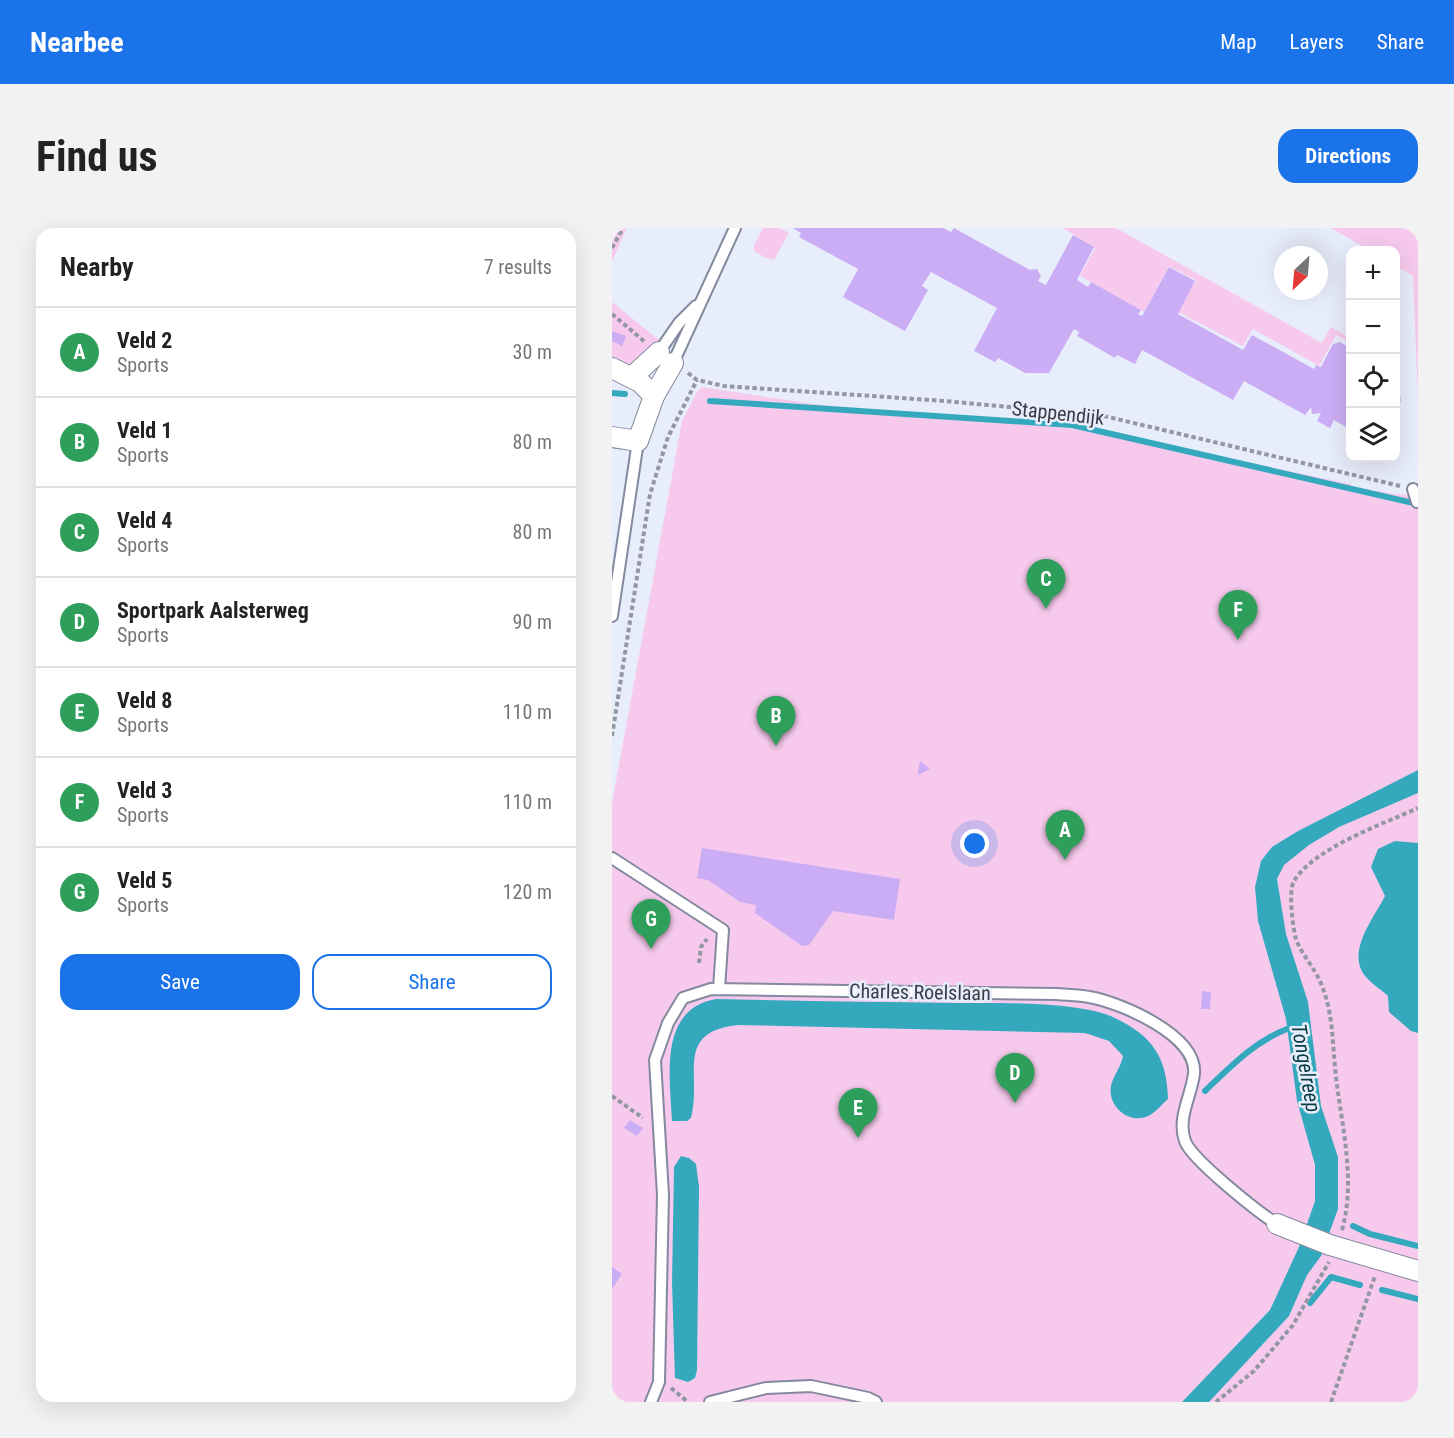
<!DOCTYPE html>
<html lang="en">
<head>
<meta charset="utf-8">
<style>
	:root { --surface:#fff; --page:#f2f2f2; --text:#222; --muted:#767676; --line:#e0e0e0; --accent:#1a73e8 }
	body { margin:0; font-family:"Roboto Condensed",sans-serif; background:var(--page); color:var(--text) }
	.controls { position:absolute; right:18px; top:18px; display:grid; overflow:hidden; border-radius:12px; box-shadow:0 6px 24px #0002 }
	.controls button { width:54px; height:54px; display:grid; place-items:center; padding:0; border:0; border-bottom:2px solid var(--line); background:var(--surface); color:var(--text); font:30px sans-serif }
	.compass { position:absolute; left:662px; top:18px; width:54px; height:54px; border-radius:50%; background:var(--surface); box-shadow:0 6px 24px #0002; rotate:206deg }
	.you { position:absolute; left:363px; top:616px; width:21px; height:21px; margin:-15px; border:4px solid #fff; border-radius:50%; background:#1a73e8; box-shadow:0 0 0 9px #1a73e833 }
	.badge { display:grid; place-items:center; width:39px; height:39px; border-radius:50%; background:var(--accent); color:#fff; font-size:20px; font-weight:700 }
	.pin { position:absolute; translate:-50% -50px; filter:drop-shadow(0 2px 3px #0008) }
	.pin::after { content:''; position:absolute; top:32px; width:21px; height:18px; background:inherit; clip-path:polygon(0 0,100% 0,50% 100%) }
	.list { margin:0; padding:0; list-style:none }
	h2 { display:flex; justify-content:space-between; align-items:center; height:78px; margin:0; padding:0 24px; font-size:26px }
	h2 small { font-size:20px; font-weight:400; color:var(--muted) }
	.list li { display:grid; grid-template-columns:39px 1fr auto; gap:18px; align-items:center; box-sizing:border-box; height:90px; padding:0 24px; border-top:2px solid var(--line) }
	.list b { display:block; font-size:22px; white-space:nowrap }
	.list p { margin:0; font-size:20px; white-space:nowrap; color:var(--muted) }
	.list em { font-size:20px; font-style:normal; color:var(--muted) }
	.actions { display:flex; gap:12px; padding:18px 24px }
	.actions a { flex:1; padding:14px 0; border:2px solid var(--accent); border-radius:18px; text-align:center; font-size:21px; color:var(--accent) }
	.actions .main { background:var(--accent); color:#fff }
	.icon { flex:none; width:33px; height:33px; fill:none; stroke:currentColor; stroke-width:2; stroke-linecap:round; stroke-linejoin:round }
	.map { position:relative; flex:none; width:806px; height:1174px; overflow:hidden; border-radius:18px }
	header { display:flex; align-items:center; gap:36px; box-sizing:border-box; height:84px; padding:0 30px; background:var(--accent); color:#fff }
	header strong { font-size:28px }
	nav { display:flex; gap:33px; margin-inline-start:auto; font-size:21px }
	.intro { display:flex; align-items:center; justify-content:space-between; box-sizing:border-box; height:144px; padding:0 36px }
	h1 { margin:0; font-size:42px }
	.button { padding:15px 27px; border-radius:18px; background:var(--accent); color:#fff; font-size:21px; font-weight:700 }
	main { display:flex; gap:36px; padding:0 36px }
	aside { flex:1; background:var(--surface); border-radius:18px; box-shadow:0 6px 24px #0002 }
	.map>svg:first-child { display:block }
</style>
</head>
<body>
<header>
<strong>Nearbee</strong>
<nav><a>Map</a><a>Layers</a><a>Share</a></nav>
</header>
<div class="intro"><h1>Find us</h1><a class="button">Directions</a></div>
<main>
<aside>
<h2>Nearby<small>7 results</small></h2>
<ul class="list">
<li><span class="badge" style="background:#2e9e5b">A</span><div><b>Veld 2</b><p>Sports</p></div><em>30 m</em></li>
<li><span class="badge" style="background:#2e9e5b">B</span><div><b>Veld 1</b><p>Sports</p></div><em>80 m</em></li>
<li><span class="badge" style="background:#2e9e5b">C</span><div><b>Veld 4</b><p>Sports</p></div><em>80 m</em></li>
<li><span class="badge" style="background:#2e9e5b">D</span><div><b>Sportpark Aalsterweg</b><p>Sports</p></div><em>90 m</em></li>
<li><span class="badge" style="background:#2e9e5b">E</span><div><b>Veld 8</b><p>Sports</p></div><em>110 m</em></li>
<li><span class="badge" style="background:#2e9e5b">F</span><div><b>Veld 3</b><p>Sports</p></div><em>110 m</em></li>
<li><span class="badge" style="background:#2e9e5b">G</span><div><b>Veld 5</b><p>Sports</p></div><em>120 m</em></li>
</ul>
<div class="actions"><a class="main">Save</a><a>Share</a></div>
</aside>
<div class="map">
<svg width="806" height="1174" viewBox="0 0 806 1174">
	<rect width="100%" height="100%" fill="#e8edfb"/>
	<g fill="#f7caed">
		<polygon points="0,0 15,0 0,33"/>
		<polygon points="151,0 168,0 177,5 162,32 154,30 142,23 142,17"/>
		<polygon points="451,0 504,0 710,115 719,99 738,110 738,114 724,107 707,138 641,101 631,118 566,84 584,52 557,38 532,84 468,48 483,20"/>
		<polygon points="719,0 806,0 806,171 801,48 784,38 784,22 757,22"/>
		<polygon points="0,74 48,113 43,121 17,139 0,135"/>
		<polygon points="90,159 201,176 486,203 739,256 739,259 806,269 806,1174 0,1174 0,575 70,193 85,164"/>
	</g>
	<g fill="#34a9be">
		<polygon points="806,542 806,565 727,599 697,617 672,637 665,651 674,706 696,774 709,878 726,929 726,981 709,1028 695,1047 677,1088 597,1174 570,1174 658,1082 687,1019 703,973 703,937 685,873 674,791 646,693 643,659 649,633 660,619 686,603"/>
		<path d="M783,613L806,615V805L799,803L777,784L776,768C770,762 761,757 755,750C732,726 762,690 773,668L759,639L766,621Z"/>
		<path d="M104,771C184,773 265,774 345,775C386,775 468,773 503,790C541,808 555,830 556,871C550,876 545,883 538,887C519,898 495,879 499,858C501,848 509,839 511,828L497,813L473,805L126,797C62,804 90,846 79,890L75,893H60C58,849 46,781 104,771Z"/>
		<polygon points="69,928 77,930 84,936 87,959 85,1142 83,1150 76,1154 63,1150 60,1055 62,939"/>
	</g>
	<g fill="none" stroke-linecap="round" stroke-linejoin="round">
		<g stroke="#34a9be" stroke-width="6">
			<polyline points="0,165 13,166"/>
			<polyline points="98,173 460,197 806,276"/>
			<path d="M593,863C619,838 642,814 675,801"/>
			<polyline points="741,998 758,1006 806,1018"/>
			<polyline points="770,1062 806,1071"/>
			<polyline points="698,1075 719,1049 748,1057"/>
		</g>
	</g>
	<g fill="#cbadf5">
		<polygon points="181,0 331,0 339,4 342,0 418,42 425,41 429,48 426,53 434,57 461,7 482,19 465,52 476,59 479,54 529,82 526,86 530,88 557,39 583,53 566,86 631,122 640,107 702,141 704,137 709,139 721,116 728,114 738,120 738,197 736,195 734,199 722,192 718,200 705,193 709,185 700,186 699,179 693,187 632,153 621,172 530,122 523,136 505,127 503,130 465,108 467,104 462,101 437,145 413,145 386,130 383,134 362,123 385,80 319,44 310,58 316,62 293,103 231,69 246,41 187,9 189,5"/>
		<polygon points="0,103 14,108 10,118 0,113"/>
		<polygon points="784,151 789,172 784,183"/>
		<polygon points="308,533 318,541 306,547 306,545"/>
		<polygon points="90,620 288,651 282,692 221,683 197,717 190,718 143,685 144,677 128,674 96,652 85,650"/>
		<polygon points="590,763 599,764 598,781 589,781"/>
		<polygon points="18,892 31,900 25,908 12,900"/>
		<polygon points="0,1039 10,1046 0,1061"/>
	</g>
	<g fill="none" stroke-linecap="round" stroke-linejoin="round">
		<defs>
			<g id="lane">
				<polyline points="47,124 67,95 84,78"/>
				<polyline points="61,135 123,0"/>
				<polyline points="801,261 805,274"/>
				<polyline points="0,388 26,213"/>
				<polyline points="0,630 111,702 107,761"/>
				<path d="M39,1174L47,1154L51,967L43,832L56,795L71,770L99,761L445,766C455,767 466,767 477,769C507,774 586,807 582,846C579,869 565,890 573,913C579,931 647,985 665,996"/>
				<polyline points="98,1174 154,1160 199,1158 256,1170 264,1174"/>
			</g>
			<g id="street">
				<polyline points="0,140 28,154 42,168"/>
				<polyline points="20,149 47,124"/>
				<polyline points="0,209 26,213 42,168 61,135"/>
				<polyline points="665,996 718,1017 806,1043"/>
			</g>
		</defs>
		<use href="#lane" stroke="#83899e" stroke-width="14"/>
		<use href="#street" stroke="#83899e" stroke-width="22"/>
		<g stroke="#9397a3" stroke-width="4" stroke-dasharray="4.5 3" stroke-linecap="butt">
			<polyline points="0,20 11,0"/>
			<polyline points="0,86 33,114"/>
			<polyline points="76,145 85,152 112,158 333,173 492,188 788,258"/>
			<polyline points="0,508 38,266 56,209 85,152"/>
			<polyline points="87,735 89,719 95,711"/>
			<polyline points="0,868 31,890"/>
			<path d="M730,1002C744,952 730,900 724,849C720,815 722,783 707,751C700,737 689,725 684,711C681,701 676,662 682,653C702,620 771,596 806,580"/>
			<polyline points="59,1160 76,1174"/>
			<polyline points="604,1174 642,1143 681,1097 717,1034"/>
			<polyline points="719,1174 763,1048"/>
		</g>
		<use href="#lane" stroke="#fff" stroke-width="10"/>
		<use href="#street" stroke="#fff" stroke-width="20"/>
	</g>
	<g text-anchor="middle" dominant-baseline="central" stroke-width="5" stroke-linejoin="round" paint-order="stroke">
		<g font-size="20" fill="#393c45" stroke="#e8edfb">
			<text transform="translate(446 185) rotate(6)">Stappendijk</text>
			<text transform="translate(308 764) rotate(1)">Charles Roelslaan</text>
		</g>
		<g font-size="21" font-style="italic" fill="#073c45" stroke="#e8edfb">
			<text transform="translate(694 840) rotate(80)">Tongelreep</text>
		</g>
	</g>
</svg>
<div class="controls">
<button>+</button>
<button>−</button>
<button><svg class="icon" aria-label="locate" viewBox="0 0 24 24"><circle cx="12" cy="12" r="6"/><path d="M12 2v4M12 18v4M2 12h4M18 12h4"/></svg></button>
<button><svg class="icon" aria-label="layers" viewBox="0 0 24 24"><path d="M12 4l9 5-9 5-9-5zM3 14l9 5 9-5"/></svg></button>
</div>
<svg class="compass" viewBox="-18 -18 36 36"><path d="M0-13l5 13h-10z" fill="#e53935"/><path d="M0 13l5-13h-10z" fill="#767676"/></svg>
<div class="you"></div>
<div class="pin badge" style="left:453px;top:632px;background:#2e9e5b">A</div>
<div class="pin badge" style="left:164px;top:518px;background:#2e9e5b">B</div>
<div class="pin badge" style="left:434px;top:381px;background:#2e9e5b">C</div>
<div class="pin badge" style="left:403px;top:875px;background:#2e9e5b">D</div>
<div class="pin badge" style="left:246px;top:910px;background:#2e9e5b">E</div>
<div class="pin badge" style="left:626px;top:412px;background:#2e9e5b">F</div>
<div class="pin badge" style="left:39px;top:721px;background:#2e9e5b">G</div>
</div>
</main>
</body>
</html>
